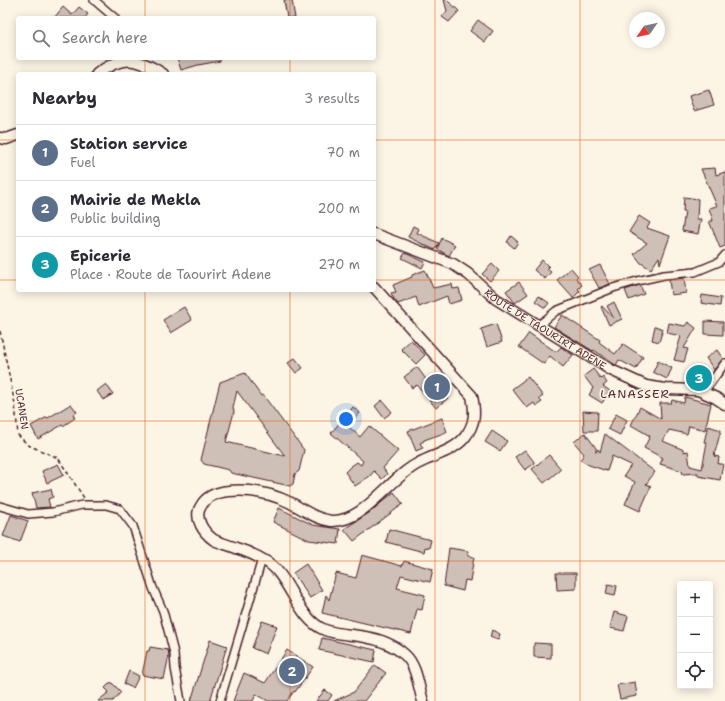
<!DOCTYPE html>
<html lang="en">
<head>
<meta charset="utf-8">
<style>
	:root { --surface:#fff; --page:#f2f2f3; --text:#2b2b33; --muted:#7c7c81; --line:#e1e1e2; --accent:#2563eb }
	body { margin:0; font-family:"Shantell Sans",sans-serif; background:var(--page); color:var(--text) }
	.controls { position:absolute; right:12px; bottom:12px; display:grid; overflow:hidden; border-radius:4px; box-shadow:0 2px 10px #0003 }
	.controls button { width:36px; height:36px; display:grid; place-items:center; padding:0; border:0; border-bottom:1px solid var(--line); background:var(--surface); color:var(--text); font:20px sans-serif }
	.compass { position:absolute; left:629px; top:12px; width:36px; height:36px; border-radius:50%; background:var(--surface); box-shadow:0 2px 10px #0003; rotate:236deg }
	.you { position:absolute; left:346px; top:419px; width:14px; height:14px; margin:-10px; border:3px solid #fff; border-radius:50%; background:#1a73e8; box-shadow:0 0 0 6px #1a73e833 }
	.badge { display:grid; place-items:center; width:26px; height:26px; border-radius:50%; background:var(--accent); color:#fff; font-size:13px; font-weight:700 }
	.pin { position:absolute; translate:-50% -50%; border:2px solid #fff; box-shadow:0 1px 4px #0006 }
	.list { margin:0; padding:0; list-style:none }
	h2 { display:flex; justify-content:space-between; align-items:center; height:52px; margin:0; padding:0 16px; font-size:17px }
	h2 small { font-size:13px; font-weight:400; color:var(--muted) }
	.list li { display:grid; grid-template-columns:26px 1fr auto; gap:12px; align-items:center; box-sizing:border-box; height:56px; padding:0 16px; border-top:1px solid var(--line) }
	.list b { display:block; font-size:15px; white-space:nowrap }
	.list p { margin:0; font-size:13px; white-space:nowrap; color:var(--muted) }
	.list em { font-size:13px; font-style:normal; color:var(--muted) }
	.icon { flex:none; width:22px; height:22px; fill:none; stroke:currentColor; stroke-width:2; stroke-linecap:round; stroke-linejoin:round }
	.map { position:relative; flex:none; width:725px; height:701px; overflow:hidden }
	.search { position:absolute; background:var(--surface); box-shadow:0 2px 10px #0003; left:16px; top:16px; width:360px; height:44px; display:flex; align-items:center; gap:10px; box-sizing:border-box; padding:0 14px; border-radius:4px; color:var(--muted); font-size:15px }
	.panel { position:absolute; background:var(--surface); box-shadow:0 2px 10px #0003; left:16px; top:72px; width:360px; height:220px; border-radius:4px }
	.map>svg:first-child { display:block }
</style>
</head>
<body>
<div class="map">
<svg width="725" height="701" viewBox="0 0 725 701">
	<rect width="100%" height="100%" fill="#fcf5e5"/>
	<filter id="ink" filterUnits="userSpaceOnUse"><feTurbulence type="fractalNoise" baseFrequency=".025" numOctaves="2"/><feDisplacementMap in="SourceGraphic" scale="8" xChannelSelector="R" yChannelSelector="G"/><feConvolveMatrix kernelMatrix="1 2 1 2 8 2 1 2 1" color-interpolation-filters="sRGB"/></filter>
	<g filter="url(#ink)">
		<g fill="#cfc0b7" stroke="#4a1f2b" fill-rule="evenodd">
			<polygon points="284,0 292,0 295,18 287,18"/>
			<polygon points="444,0 447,0 459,11 449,22 442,17 447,11"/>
			<polygon points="63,7 72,15 79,7 88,14 85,18 54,18"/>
			<polygon points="478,20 493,31 485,42 470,31"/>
			<polygon points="177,58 220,58 220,61 198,65 181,70"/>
			<polygon points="709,90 714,105 694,111 689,96"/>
			<polygon points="715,168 716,175 725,172 725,246 720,248 709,221 713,221 709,208 717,206 701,169"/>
			<polygon points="684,197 698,199 697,219 701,219 698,234 682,231 685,211 683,211"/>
			<polygon points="639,216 650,223 647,228 670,236 660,264 659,257 651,269 641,263 634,254 647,243 629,232"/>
			<polygon points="413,226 419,229 417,233 439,243 435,250 408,237"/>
			<polygon points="511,236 518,242 514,248 507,242"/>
			<polygon points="442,238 455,245 449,256 437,249"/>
			<polygon points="405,253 425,262 422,268 402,258"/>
			<polygon points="542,260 549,267 547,269 551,272 545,279 534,270"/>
			<polygon points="492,264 499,271 490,281 482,274"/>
			<polygon points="600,265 610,284 599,288 589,270"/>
			<polygon points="571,268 578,276 576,278 582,285 578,289 580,291 573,298 557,280"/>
			<polygon points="425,270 433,288 452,284 453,289 459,288 462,300 449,304 447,296 419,307 416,297 398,304 394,299 391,293 396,292 393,285 412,277 412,275"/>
			<polygon points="684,278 686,293 671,295 669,280"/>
			<polygon points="519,282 528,294 515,303 506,291"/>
			<polygon points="640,285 644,294 629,300 625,290"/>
			<polygon points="702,295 721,298 720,306 701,303"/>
			<polygon points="539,296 549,303 545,308 535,301"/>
			<polygon points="614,302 622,319 609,325 601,307 602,306 614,319 607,306"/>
			<polygon points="184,307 192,320 171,333 163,320"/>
			<polygon points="562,315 600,340 599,342 615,354 623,344 643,357 636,369 619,360 616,365 614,364 594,350 593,351 554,327"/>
			<polygon points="705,321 723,322 723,335 705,334"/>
			<polygon points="688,322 696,328 684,348 688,349 684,362 674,360 681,336 667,333 669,323 685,326"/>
			<polygon points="496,324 502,342 487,347 481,329"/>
			<polygon points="655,326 663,329 659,342 652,340"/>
			<polygon points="529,333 556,352 561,347 573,355 563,367 550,356 544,364 519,347"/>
			<polygon points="411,340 425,355 416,364 401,349"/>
			<polygon points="717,350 723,359 714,370 706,358"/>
			<polygon points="295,358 303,368 296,373 288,363"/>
			<polygon points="658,361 672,368 667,379 653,372"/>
			<polygon points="417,367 428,382 432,379 448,398 436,408 417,385 412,388 404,377"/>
			<polygon points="593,369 601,379 603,377 607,383 603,386 610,391 602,403 589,395 593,388 584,376"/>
			<polygon points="707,370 708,378 703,385 690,383 689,372"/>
			<path d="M245,373L261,396L263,395L304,450L299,471L295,474L293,484L290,486L231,473L229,470L204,464L201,460L220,382ZM237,391L285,456L226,442L234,412L233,407Z"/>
			<polygon points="528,377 543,396 539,399 542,402 536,406 534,403 527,408 512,389"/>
			<polygon points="106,384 113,394 103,400 97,391"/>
			<polygon points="685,397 711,404 705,430 689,426 687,434 669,430 663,441 684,450 684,452 688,451 690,466 702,469 707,442 704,442 708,426 721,430 714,456 719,457 718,464 723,464 720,480 698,476 698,473 683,474 682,471 660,464 663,458 644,448 650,436 631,425 640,407 661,419 660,403 671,403 672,400 684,403"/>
			<polygon points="382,400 392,412 384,418 375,406"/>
			<polygon points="71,404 77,412 73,415 75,418 63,426 62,425 38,439 31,426 47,417 48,418"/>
			<polygon points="353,407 360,413 348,426 360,437 369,426 398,451 383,468 387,474 382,479 374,471 370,476 355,486 345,472 350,467 357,462 361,465 363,461 331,433"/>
			<polygon points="583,411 598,412 597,431 584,431"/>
			<polygon points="616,414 627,420 620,435 608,429"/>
			<polygon points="442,418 447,432 424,440 424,441 420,443 423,448 416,451 408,431"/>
			<polygon points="492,431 507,441 500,451 485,442"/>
			<polygon points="585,433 596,448 596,452 598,449 600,452 605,434 655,472 646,484 651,486 640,511 625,504 635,482 624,476 631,465 612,456 607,471 589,465 580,460 584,454 574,442"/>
			<polygon points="525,450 535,463 525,470 515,457"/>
			<polygon points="549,455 561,469 544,483 532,469"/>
			<polygon points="58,464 64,475 47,483 42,471"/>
			<polygon points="51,489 53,497 48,499 50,507 36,508 32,493"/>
			<polygon points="394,492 403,504 354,541 344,529 369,513"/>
			<polygon points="279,508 313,525 340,529 338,544 309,540 273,522"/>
			<polygon points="11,515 28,521 20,542 3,536"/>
			<polygon points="389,529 431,540 429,548 425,547 424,552 386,542"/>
			<polygon points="449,548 468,551 468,556 474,557 470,581 465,580 463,591 444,586"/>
			<polygon points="362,555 402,566 404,561 433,569 430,582 401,575 397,588 425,595 422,610 417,609 411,634 322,613 326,595 329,600 336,573 356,578"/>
			<polygon points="306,564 322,590 310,598 293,573"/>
			<polygon points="556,573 576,573 576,589 557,590"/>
			<polygon points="608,584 617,586 615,596 606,594"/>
			<polygon points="614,612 628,616 624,631 610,628"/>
			<polygon points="262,621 277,626 266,654 252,648"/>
			<polygon points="492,630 500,634 498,640 490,637"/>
			<polygon points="322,638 376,650 374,662 319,650"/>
			<polygon points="210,640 227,646 210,701 191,701"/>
			<polygon points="534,643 551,644 551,658 534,657"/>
			<polygon points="150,647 168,650 169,655 164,679 142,675 147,651 149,651"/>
			<polygon points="287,650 313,667 295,692 294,691 287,701 268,701 256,694 253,701 233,701 244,673 265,683"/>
			<polygon points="375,665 386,673 364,701 334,701 354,692"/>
			<polygon points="129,671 139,676 133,688 124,684"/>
			<polygon points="111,682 121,692 113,701 98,701 109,692 105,688"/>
			<polygon points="635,682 637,696 620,699 617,685"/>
			<polygon points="325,690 332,695 328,701 316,701"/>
		</g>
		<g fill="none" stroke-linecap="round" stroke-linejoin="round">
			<defs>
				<g id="street">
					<polyline points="94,0 115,18"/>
					<polyline points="538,326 556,311 613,288 637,281 664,275 695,272 719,262 725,255"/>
					<polyline points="704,392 725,363"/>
					<polyline points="0,506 28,514 53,512 82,505 106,505 120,509 133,526 153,588 163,611 174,653 175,668 181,701"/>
					<polyline points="220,701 262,559"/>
				</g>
				<g id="secondary">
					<path d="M97,74C122,55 137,57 163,74"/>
					<polyline points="0,138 6,139 18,135"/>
					<path id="s1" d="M374,234L453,264L468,274L496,299L611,370L646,386L665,389L698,390L716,398L725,404"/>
					<path d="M374,287L472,396C475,411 476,423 465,437C454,451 434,455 419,463C390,477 364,523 331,521C316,519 304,510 291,503C271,493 251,489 229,491C218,492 207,495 201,506C193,518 204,533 214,540C220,543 229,545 236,548C246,551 257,556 267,562C290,576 297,619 325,630C338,635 352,634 365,637C378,639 394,645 405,655C417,666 418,686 423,701"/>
				</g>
			</defs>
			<use href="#street" stroke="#4a1f2b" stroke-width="10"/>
			<use href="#secondary" stroke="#4a1f2b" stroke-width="13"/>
			<polyline stroke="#4a1f2b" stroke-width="1.5" stroke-dasharray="4 3" stroke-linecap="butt" points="0,331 15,404 18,435 28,445 58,458 84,498"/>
			<use href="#street" stroke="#fcf5e5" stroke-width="7"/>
			<use href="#secondary" stroke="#fcf5e5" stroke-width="10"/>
		</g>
	</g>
	<path fill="none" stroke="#e8590c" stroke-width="1" stroke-opacity="0.55" d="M145,0V18M290,0V18M435,0V701M580,0V701M145,58V74M290,58V74M0,140H18M374,140H725M0,280H18M374,280H725M145,290V701M290,290V701M0,421H725M0,561H725"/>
	<g text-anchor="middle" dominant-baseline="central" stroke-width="3.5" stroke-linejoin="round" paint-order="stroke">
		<g font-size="10" fill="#4a1f2b" stroke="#fcf5e5">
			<text stroke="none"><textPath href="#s1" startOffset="198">ROUTE DE TAOURIRT ADENE</textPath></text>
			<text transform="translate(22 409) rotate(81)">UCANEN</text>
		</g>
		<g font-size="12" letter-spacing="1" fill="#4a1f2b" stroke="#fcf5e5">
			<text x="635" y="394">LANASSER</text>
		</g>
	</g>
</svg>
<div class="controls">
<button>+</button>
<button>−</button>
<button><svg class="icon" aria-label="locate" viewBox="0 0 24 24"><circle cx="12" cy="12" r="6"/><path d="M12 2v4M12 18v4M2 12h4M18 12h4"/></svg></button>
</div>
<svg class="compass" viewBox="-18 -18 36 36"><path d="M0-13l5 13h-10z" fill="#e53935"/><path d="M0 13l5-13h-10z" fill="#7c7c81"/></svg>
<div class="you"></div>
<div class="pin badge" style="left:437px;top:387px;background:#5c6f8a">1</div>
<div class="pin badge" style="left:292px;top:671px;background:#5c6f8a">2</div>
<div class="pin badge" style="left:699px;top:378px;background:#0f9aa8">3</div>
<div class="search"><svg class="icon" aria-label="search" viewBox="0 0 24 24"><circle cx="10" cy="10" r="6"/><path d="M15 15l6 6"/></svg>Search here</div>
<section class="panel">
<h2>Nearby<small>3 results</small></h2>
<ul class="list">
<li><span class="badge" style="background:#5c6f8a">1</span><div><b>Station service</b><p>Fuel</p></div><em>70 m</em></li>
<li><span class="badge" style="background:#5c6f8a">2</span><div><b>Mairie de Mekla</b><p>Public building</p></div><em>200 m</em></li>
<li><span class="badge" style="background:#0f9aa8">3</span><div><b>Epicerie</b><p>Place · Route de Taourirt Adene</p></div><em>270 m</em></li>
</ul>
</section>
</div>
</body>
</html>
